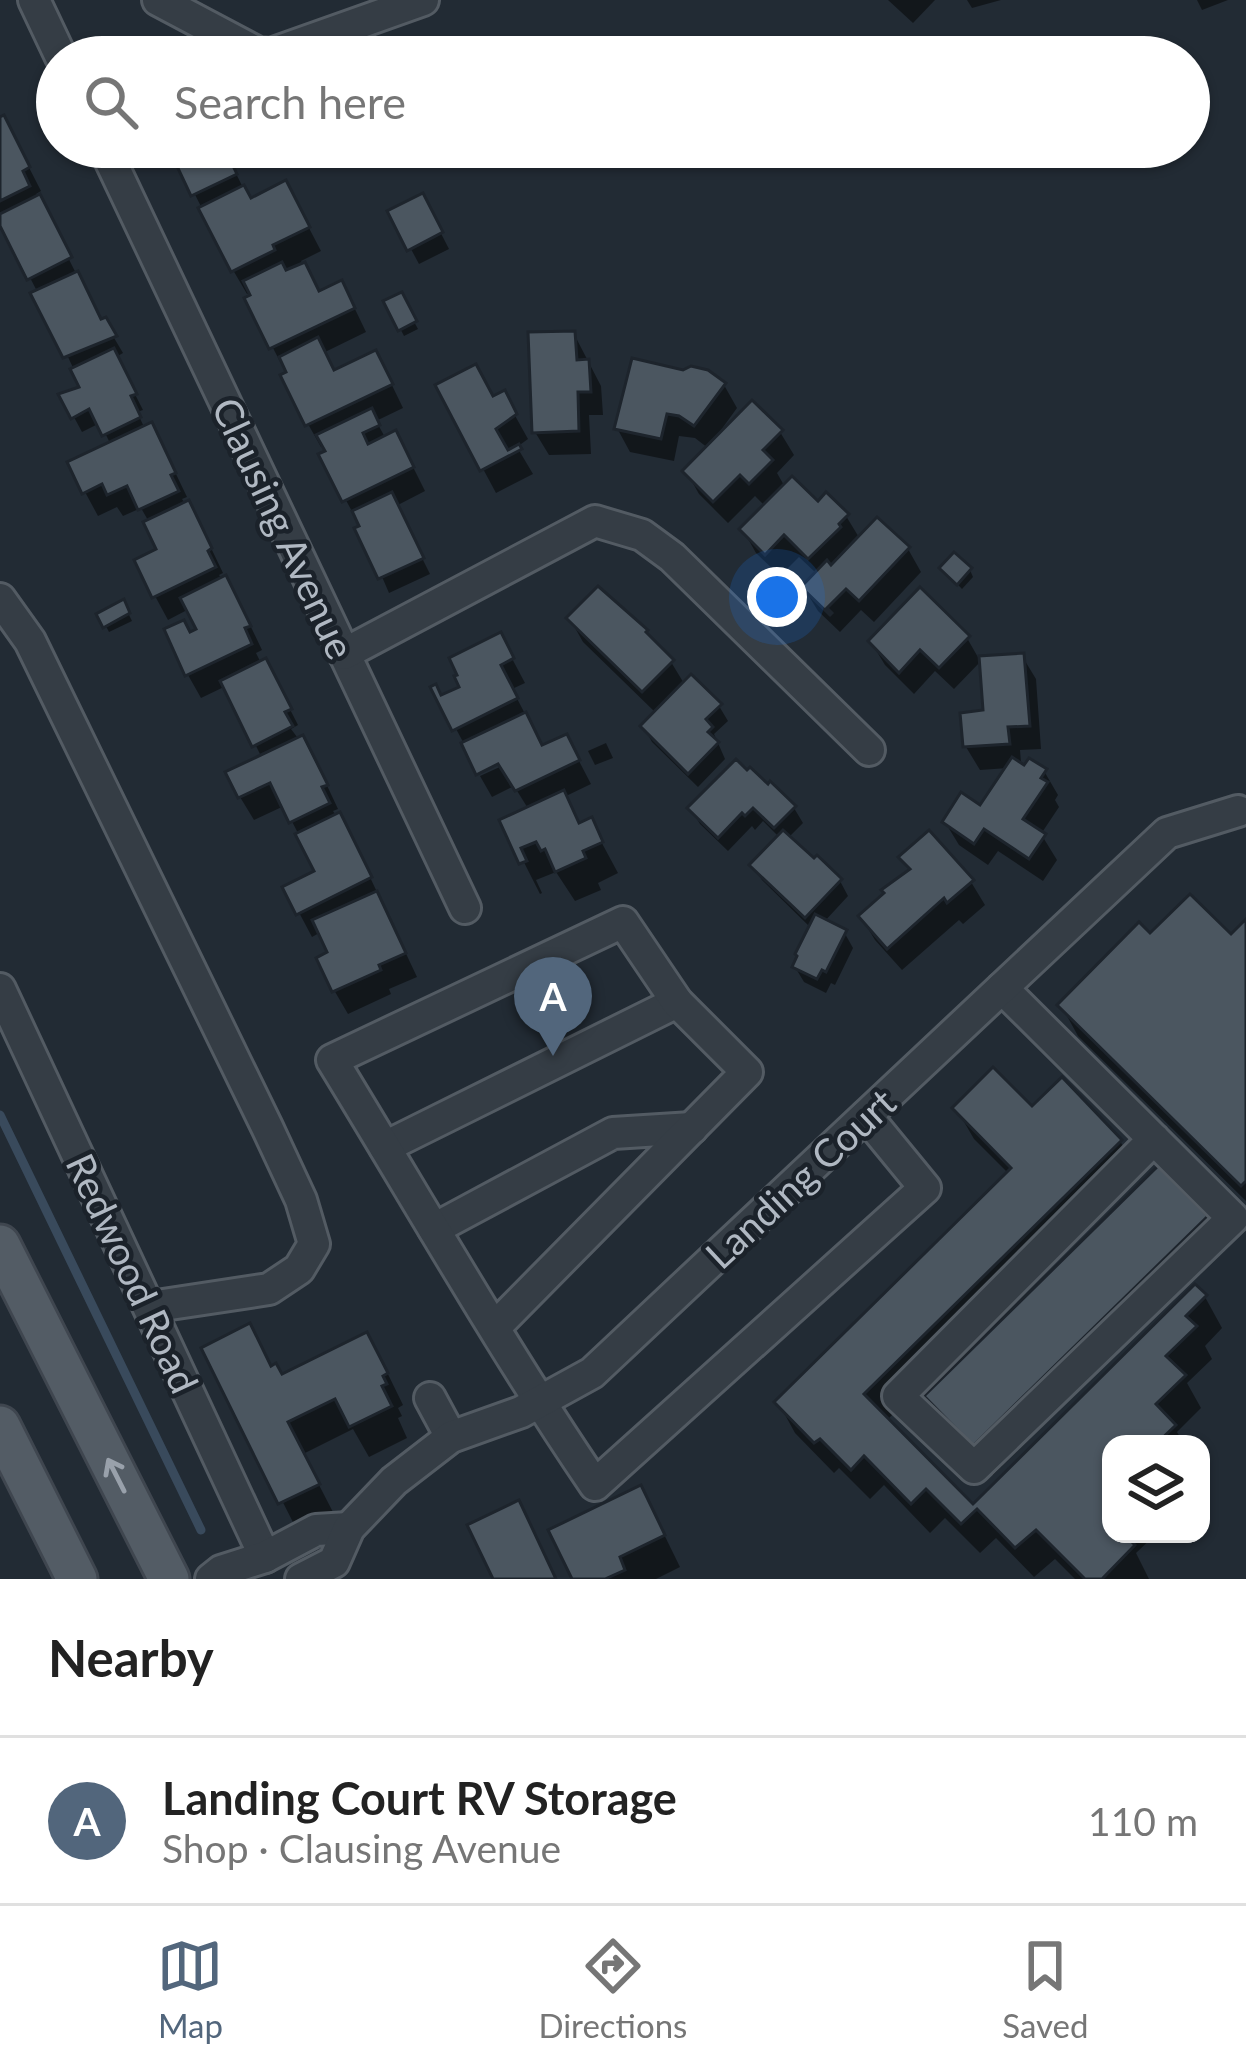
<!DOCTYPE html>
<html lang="en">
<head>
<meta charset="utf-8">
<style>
	:root { --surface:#fff; --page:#f6f6f6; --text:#222; --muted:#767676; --line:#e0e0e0; --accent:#52667c }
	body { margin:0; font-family:Lato,sans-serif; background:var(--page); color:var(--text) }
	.controls { position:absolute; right:36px; bottom:36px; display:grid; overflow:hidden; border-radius:24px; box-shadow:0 3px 9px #0004 }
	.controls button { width:108px; height:108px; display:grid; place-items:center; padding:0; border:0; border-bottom:3px solid var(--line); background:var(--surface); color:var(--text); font:60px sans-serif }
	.you { position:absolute; left:777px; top:597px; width:42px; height:42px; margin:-30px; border:9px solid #fff; border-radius:50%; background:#1a73e8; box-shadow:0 0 0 18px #1a73e833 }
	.badge { display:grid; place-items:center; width:78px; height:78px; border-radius:50%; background:var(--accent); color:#fff; font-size:39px; font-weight:700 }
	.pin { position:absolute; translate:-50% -99px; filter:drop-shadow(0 3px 6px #0008) }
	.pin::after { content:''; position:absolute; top:63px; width:42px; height:36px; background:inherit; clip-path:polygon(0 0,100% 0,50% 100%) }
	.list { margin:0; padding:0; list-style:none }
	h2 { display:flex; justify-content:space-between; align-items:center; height:156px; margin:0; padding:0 48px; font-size:51px }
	h2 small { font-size:39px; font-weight:400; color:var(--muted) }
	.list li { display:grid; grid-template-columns:78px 1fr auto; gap:36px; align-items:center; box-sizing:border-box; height:168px; padding:0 48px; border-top:3px solid var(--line) }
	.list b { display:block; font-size:45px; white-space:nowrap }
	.list p { margin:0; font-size:39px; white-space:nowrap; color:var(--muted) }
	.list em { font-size:39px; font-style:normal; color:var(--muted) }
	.icon { flex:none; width:66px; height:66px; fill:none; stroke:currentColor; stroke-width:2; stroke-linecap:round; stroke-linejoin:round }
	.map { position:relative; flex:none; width:1246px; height:1579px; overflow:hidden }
	.search { position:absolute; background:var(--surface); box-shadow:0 3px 9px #0004; left:36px; right:36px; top:36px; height:132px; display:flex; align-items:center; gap:30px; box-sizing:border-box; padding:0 42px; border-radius:66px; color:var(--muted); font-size:45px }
	.sheet { height:324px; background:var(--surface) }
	nav { display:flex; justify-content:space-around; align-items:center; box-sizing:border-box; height:168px; border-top:3px solid var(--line); background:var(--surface); font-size:33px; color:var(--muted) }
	nav a { display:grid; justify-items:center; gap:6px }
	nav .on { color:var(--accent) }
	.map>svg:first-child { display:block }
</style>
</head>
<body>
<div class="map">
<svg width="1246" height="1579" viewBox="0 0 1246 1579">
	<rect width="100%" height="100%" fill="#222b34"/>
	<g fill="#0007">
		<polygon points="888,0 935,0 913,23"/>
		<polygon points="967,0 1001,0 972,8"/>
		<polygon points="1197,0 1228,0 1202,10"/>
		<polygon points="0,120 16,142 41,191 36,194 101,323 104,321 123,353 116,357 143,410 137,412 145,429 164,449 187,497 182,499 201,527 223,573 219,575 239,602 262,650 256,653 261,663 273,676 298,725 291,729 316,762 338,809 333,811 352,839 417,977 389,989 391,994 348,1014 334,990 331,954 321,932 312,937 286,888 318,872 284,806 254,820 240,797 262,758 226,686 201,698 188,675 168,630 190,636 200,631 189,609 168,620 155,596 160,551 149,522 141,508 123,516 117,507 98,516 85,492 111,445 100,423 82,432 62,395 83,389 38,293 4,228 0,230"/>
		<polygon points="171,147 223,147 250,202 298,207 321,251 301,261 320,294 354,307 366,332 323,353 334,373 388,377 403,408 376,421 386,439 408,457 425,491 396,506 430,574 389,593 361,528 322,456 329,452 325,445 321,447 308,424 287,375 248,300 255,296 251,292 247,294 233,270"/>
		<polygon points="276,147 287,147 292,157 283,161"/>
		<polygon points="640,147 687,147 690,156 650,166"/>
		<polygon points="391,212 430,212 449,249 419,264"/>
		<polygon points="400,296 418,329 404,336 387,303"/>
		<polygon points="574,334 601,386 603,415 589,415 591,454 549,455 535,432"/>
		<polygon points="724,385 737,408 721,430 724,433 780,432 794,455 777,473 785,487 846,516 860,539 908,549 921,572 874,622 861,610 840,632 818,611 804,588 817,574 799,557 780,576 756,553 743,530 766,507 755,496 728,523 699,494 686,471 708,448 695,438 679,436 674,461 630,452 617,428"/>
		<polygon points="439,387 492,399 503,394 528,439 517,447 533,474 496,493"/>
		<polygon points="942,568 970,570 973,577 962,589"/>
		<polygon points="123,603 132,621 109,632 100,615"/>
		<polygon points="570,619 671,662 685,685 719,706 728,721 714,734 725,759 698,787 652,742 644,727 657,714 583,642"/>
		<polygon points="500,636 525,683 512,689 543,748 566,738 579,761 591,784 564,797 581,825 590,821 618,873 598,883 601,890 575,901 556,872 536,880 542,893 540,894 503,821 529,810 514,786 492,797 480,776 513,761 469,753 434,688 441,699 463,688"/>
		<polygon points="967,638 979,659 1022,656 1036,679 1041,749 1020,750 1022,774 1044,771 1058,795 1055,800 1059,807 1041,834 1057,860 1043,881 998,851 988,865 959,845 945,822 981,809 1008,768 980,770 966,747 986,713 982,660 954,689 935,671 914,694 885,665 871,642"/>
		<polygon points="606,743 613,758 595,765 588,751"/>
		<polygon points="736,763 794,808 803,823 788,838 840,881 848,896 824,922 844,932 853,948 835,985 831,983 826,993 804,982 795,967 811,928 762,880 753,865 780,838 763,821 755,830 752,826 728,851 700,824 691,809"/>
		<polygon points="902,857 971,882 985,905 963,924 959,920 902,970 875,940 861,917 911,872"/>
		<polygon points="1246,923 1246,1201 1078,1036 1061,1005 1150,938 1231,939"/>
		<polygon points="956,1108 1031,1111 1120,1141 1138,1172 886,1421 973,1508 1205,1297 1222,1328 1205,1346 1212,1359 1187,1383 1201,1408 1177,1432 1184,1444 1111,1444 1111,1534 1156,1534 1136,1553 1149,1579 1075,1579 1055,1559 1034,1577 996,1538 980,1553 945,1518 930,1533 884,1485 870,1499 839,1468 834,1473 795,1433 778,1402 1009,1174 974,1139"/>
		<polygon points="1205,1218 1223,1249 993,1475 946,1427 928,1396"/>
		<polygon points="205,1349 272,1369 281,1378 384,1366 403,1405 398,1408 402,1416 398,1418 407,1438 369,1457 353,1429 303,1454 335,1516 299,1534"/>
		<polygon points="657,1520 680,1567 656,1579 575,1579"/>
	</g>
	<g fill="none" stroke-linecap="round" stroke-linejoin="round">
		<polyline stroke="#394a5c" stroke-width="9" points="0,1115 201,1530"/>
	</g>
	<g fill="#4b5660" stroke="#1d242c" stroke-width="3">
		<polygon points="4,115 30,167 23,171 30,186 0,201 0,117"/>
		<polygon points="168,147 224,147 237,174 191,196"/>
		<polygon points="286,180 310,227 273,245 275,250 231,272 198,208 244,185 251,198"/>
		<polygon points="423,193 443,232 407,251 387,211"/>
		<polygon points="40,194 72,257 27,280 0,226 0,214"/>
		<polygon points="282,262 286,270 305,262 319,291 342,280 355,308 269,349 244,298 250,295 243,281"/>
		<polygon points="78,271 101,319 106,317 117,336 63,358 30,293"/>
		<polygon points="402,292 417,321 398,331 383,301"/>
		<polygon points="575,331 577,360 589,359 591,392 578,392 579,431 532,433 528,332"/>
		<polygon points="318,337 334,370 376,350 393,384 305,426 280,375 286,372 279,357"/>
		<polygon points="114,348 137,394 131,396 141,417 102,436 89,409 71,419 58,394 79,387 70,369"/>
		<polygon points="632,358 683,370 691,366 708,370 726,383 694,426 679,416 667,414 661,439 614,429"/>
		<polygon points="476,364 493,396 505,390 517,414 496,429 508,450 519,444 522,449 480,471 435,385"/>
		<polygon points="752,400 783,430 763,450 773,460 749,484 740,475 713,502 682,471"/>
		<polygon points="372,408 380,425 363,433 368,444 396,430 414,467 342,502 318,454 325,451 316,435"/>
		<polygon points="152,422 176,473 171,475 179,491 138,510 127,486 107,495 102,484 82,494 67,462"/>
		<polygon points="792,476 818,501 826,492 849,514 839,524 841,527 808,559 784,535 765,555 739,529"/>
		<polygon points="392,492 424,558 378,579 354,528 359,526 352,511"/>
		<polygon points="189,500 212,548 208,551 216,567 152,598 134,560 156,549 143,522"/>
		<polygon points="877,517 910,547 859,601 846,589 827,608 832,613 830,615 801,587 827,560 831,565"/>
		<polygon points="954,552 972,568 957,585 939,568"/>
		<polygon points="226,575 251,626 245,628 252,644 185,676 164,629 184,620 190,632 196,629 180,598"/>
		<polygon points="598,586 648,630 646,632 674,660 642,692 566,618"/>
		<polygon points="920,587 970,636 939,668 920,650 899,673 868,641"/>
		<polygon points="124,599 130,613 103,628 96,614"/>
		<polygon points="501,632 514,658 501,665 518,698 452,731 430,687 436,684 441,695 459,687 454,676 457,675 449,658"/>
		<polygon points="1024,653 1030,726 1008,727 1010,744 963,747 960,713 983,710 979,656"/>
		<polygon points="266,658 292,709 285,712 293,726 252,747 220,681"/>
		<polygon points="691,674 722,704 706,719 713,727 708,732 719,742 688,774 640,726"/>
		<polygon points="526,712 542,745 567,734 580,760 515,791 498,764 476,775 461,743"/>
		<polygon points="303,735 328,785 322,787 330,803 289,823 270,783 238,798 225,772"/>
		<polygon points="1012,757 1024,765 1029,758 1047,769 1041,778 1048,782 1023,819 1046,834 1029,859 984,829 974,844 942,822 961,792 980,805"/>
		<polygon points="736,759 747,770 750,767 768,784 770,781 796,806 774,828 753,808 745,816 742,813 718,838 687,808"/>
		<polygon points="564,790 579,823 592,817 603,842 583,851 586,858 555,872 545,849 541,851 536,842 521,848 527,861 519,864 499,820"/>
		<polygon points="340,812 372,877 296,915 282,887 314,871 295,834"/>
		<polygon points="783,830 814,858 817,855 842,879 805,918 749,865"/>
		<polygon points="929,830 974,880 947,903 944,898 887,949 858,916 884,893 881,890 910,869 898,857"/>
		<polygon points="377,891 406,953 379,965 381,970 332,992 316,958 327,952 312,920"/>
		<polygon points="1190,894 1231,934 1246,919 1246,1181 1241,1186 1057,1005 1139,922 1150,933"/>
		<polygon points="815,914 847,930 826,972 822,970 817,979 792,967 797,956 795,954"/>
		<polygon points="993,1067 1032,1106 1062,1077 1122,1140 864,1394 973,1504 1195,1284 1207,1295 1186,1316 1197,1326 1166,1356 1186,1375 1156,1404 1176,1425 1156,1444 1111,1444 1111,1534 1124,1534 1135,1545 1102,1579 1085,1579 1036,1530 1015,1548 977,1509 961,1524 926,1489 911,1504 864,1456 851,1470 820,1439 814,1443 774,1402 1011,1168 952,1108"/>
		<polygon points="1158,1166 1208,1216 973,1446 924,1396"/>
		<polygon points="250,1323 271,1366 276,1363 282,1374 367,1332 388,1373 383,1376 387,1384 382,1386 392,1406 349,1427 335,1399 288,1422 320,1484 278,1504 201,1348"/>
		<polygon points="641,1485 665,1535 620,1557 625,1570 605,1579 572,1579 548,1530"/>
		<polygon points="519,1500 556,1579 493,1579 467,1525"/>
	</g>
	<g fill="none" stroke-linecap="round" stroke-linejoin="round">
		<defs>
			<g id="minor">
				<polyline points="34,0 61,57"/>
				<polyline points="158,0 258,53 271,54 423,0"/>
				<polyline points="104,147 465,908"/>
				<polyline points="0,599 30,641 267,1127 301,1200 314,1244 299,1269 269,1289 150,1307"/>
				<polyline points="344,654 595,521 642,535 672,557 869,750"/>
				<polyline points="1002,988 1233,1218 974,1468 898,1396 1154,1139"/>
				<polyline points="0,989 265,1557"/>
				<polyline points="385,1147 677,1002"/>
				<polyline points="434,1229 613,1133 692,1128"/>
				<path d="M494,1328L747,1072L677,1002L623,922L332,1060C419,1202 501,1347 595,1485L925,1188L866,1116"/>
				<polyline points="430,1398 451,1437"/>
				<polyline points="211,1579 221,1571 265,1557 316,1530 349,1528"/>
				<polyline points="301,1579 334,1562 349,1528 394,1481 451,1437 521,1412 592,1373 1167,833 1238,811"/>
			</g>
			<g id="major">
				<polyline points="0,1245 169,1579"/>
				<polyline points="0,1426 77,1579"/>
			</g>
		</defs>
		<use href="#minor" stroke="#535b63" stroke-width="36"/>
		<use href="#major" stroke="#3f464f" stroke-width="45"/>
		<use href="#minor" stroke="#353d45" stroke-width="30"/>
		<use href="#major" stroke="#535c65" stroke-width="39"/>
	</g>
	<defs><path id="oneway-shaft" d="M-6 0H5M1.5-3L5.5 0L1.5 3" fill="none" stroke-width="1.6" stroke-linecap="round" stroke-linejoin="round" transform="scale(3)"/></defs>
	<use stroke="#99a1ab" href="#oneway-shaft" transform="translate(116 1475) rotate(-117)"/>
	<g text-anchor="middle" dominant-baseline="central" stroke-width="9" stroke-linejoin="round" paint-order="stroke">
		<g font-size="39" fill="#b0b8c2" stroke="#1b222a">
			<text transform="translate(284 528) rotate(65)">Clausing Avenue</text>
			<text transform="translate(800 1178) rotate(-43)">Landing Court</text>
			<text transform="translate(133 1273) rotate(65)">Redwood Road</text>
		</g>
	</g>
</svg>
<div class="controls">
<button><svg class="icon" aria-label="layers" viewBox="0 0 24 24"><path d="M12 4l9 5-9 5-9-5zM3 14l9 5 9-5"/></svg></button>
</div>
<div class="you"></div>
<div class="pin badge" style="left:553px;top:1056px">A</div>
<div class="search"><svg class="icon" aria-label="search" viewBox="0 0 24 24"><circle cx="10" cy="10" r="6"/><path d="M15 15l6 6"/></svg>Search here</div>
</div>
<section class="sheet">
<h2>Nearby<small></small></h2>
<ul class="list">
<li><span class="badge">A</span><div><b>Landing Court RV Storage</b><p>Shop · Clausing Avenue</p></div><em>110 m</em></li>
</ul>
</section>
<nav>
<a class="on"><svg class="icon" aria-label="map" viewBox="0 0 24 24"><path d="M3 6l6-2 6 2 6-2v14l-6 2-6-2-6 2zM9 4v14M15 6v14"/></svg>Map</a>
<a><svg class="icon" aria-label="directions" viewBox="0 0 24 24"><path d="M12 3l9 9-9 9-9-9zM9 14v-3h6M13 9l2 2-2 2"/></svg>Directions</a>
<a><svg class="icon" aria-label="saved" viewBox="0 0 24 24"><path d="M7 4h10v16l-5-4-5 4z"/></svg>Saved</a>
</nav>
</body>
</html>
